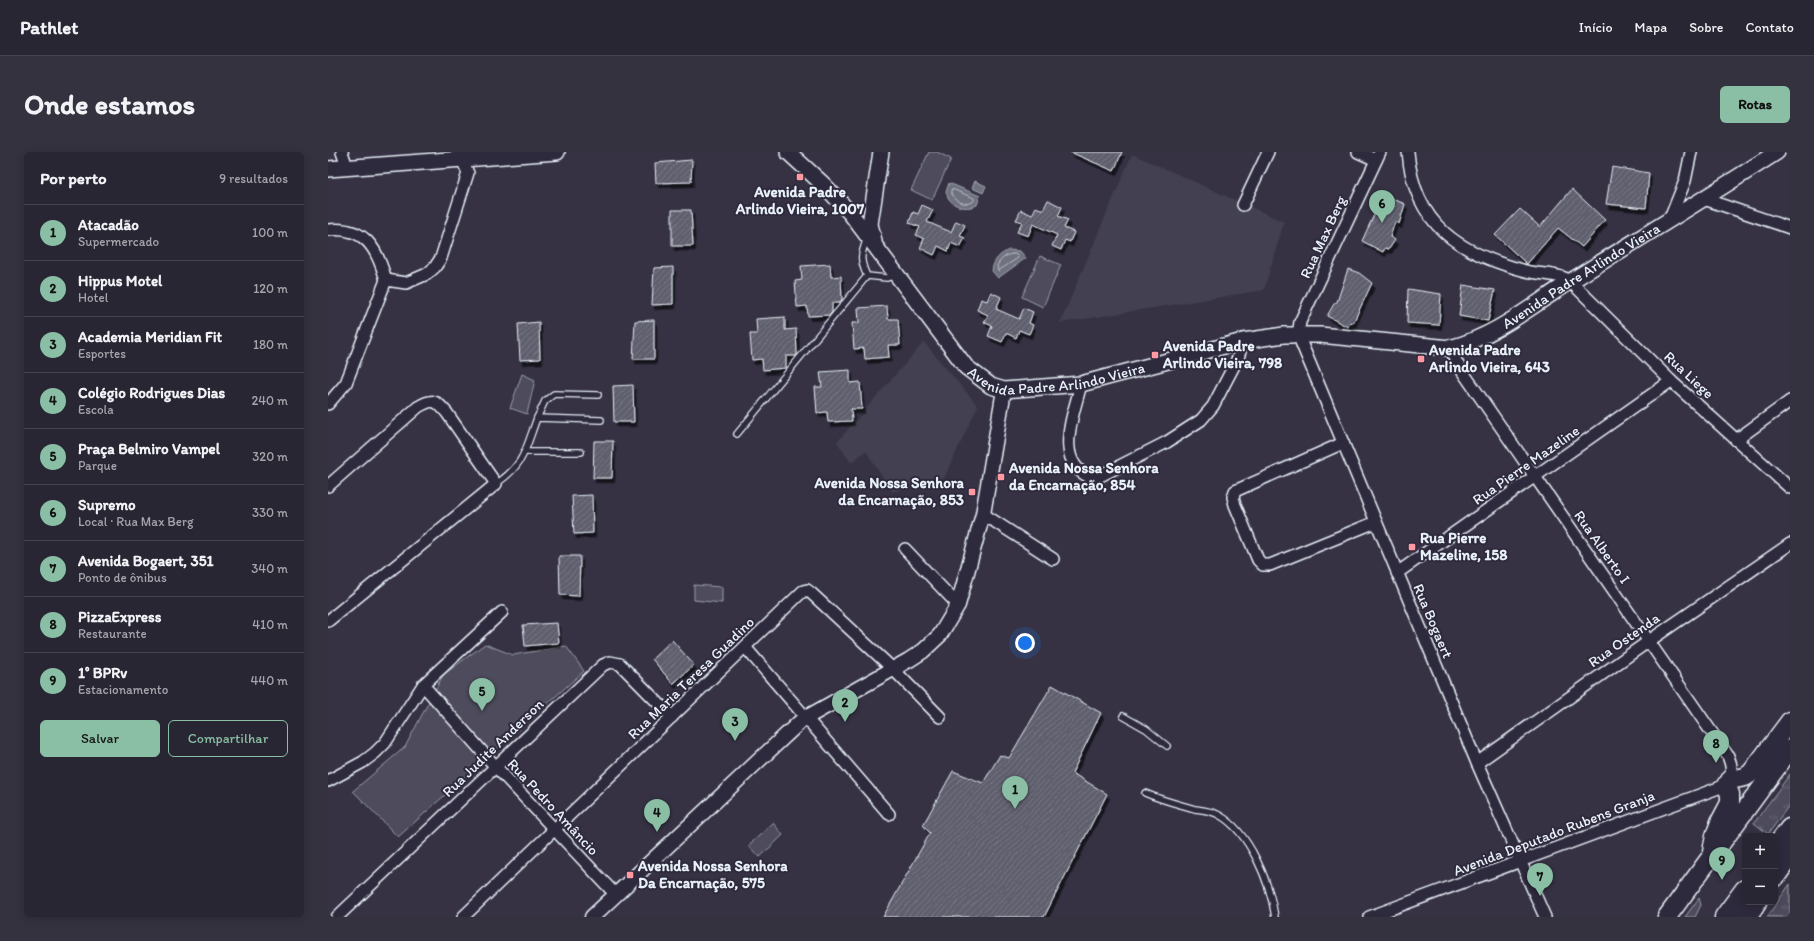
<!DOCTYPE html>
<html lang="pt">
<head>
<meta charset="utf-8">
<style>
	:root { --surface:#282633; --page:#34323f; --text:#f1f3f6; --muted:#a5a5ac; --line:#44434e; --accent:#8abfa5 }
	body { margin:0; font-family:Itim,sans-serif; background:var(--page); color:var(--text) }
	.controls { position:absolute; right:12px; bottom:12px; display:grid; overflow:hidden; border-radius:6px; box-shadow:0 2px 10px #0003 }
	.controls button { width:36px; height:36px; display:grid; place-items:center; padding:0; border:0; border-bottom:1px solid var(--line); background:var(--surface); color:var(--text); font:20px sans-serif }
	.you { position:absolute; left:697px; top:491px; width:14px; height:14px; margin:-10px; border:3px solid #fff; border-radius:50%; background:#1a73e8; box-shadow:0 0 0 6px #1a73e833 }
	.badge { display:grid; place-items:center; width:26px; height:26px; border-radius:50%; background:var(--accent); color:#111; font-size:13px; font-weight:700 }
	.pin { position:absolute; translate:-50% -33px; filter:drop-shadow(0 1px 2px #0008) }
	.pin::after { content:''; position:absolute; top:21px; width:14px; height:12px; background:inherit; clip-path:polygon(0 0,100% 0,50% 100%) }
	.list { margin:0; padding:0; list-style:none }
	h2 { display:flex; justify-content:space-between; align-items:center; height:52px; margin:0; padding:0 16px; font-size:17px }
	h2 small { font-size:13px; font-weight:400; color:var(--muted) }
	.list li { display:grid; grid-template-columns:26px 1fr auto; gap:12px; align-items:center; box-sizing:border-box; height:56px; padding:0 16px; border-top:1px solid var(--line) }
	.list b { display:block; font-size:15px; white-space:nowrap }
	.list p { margin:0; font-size:13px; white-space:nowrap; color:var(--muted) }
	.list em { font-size:13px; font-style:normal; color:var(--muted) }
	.actions { display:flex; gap:8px; padding:12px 16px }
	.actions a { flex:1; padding:9px 0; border:1px solid var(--accent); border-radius:6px; text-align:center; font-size:14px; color:var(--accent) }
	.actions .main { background:var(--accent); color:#111 }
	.map { position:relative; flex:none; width:1462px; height:765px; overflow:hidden; border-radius:6px }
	header { display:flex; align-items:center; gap:24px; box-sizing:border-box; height:56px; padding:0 20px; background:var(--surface); border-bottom:1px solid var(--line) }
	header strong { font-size:19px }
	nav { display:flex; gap:22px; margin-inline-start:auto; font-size:14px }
	.intro { display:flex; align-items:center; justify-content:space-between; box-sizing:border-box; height:96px; padding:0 24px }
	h1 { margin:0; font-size:28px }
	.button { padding:10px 18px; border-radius:6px; background:var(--accent); color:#111; font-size:14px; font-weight:700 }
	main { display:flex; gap:24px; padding:0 24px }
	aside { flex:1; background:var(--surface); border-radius:6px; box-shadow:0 2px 10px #0003 }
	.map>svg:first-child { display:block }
</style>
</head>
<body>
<header>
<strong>Pathlet</strong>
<nav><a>Início</a><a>Mapa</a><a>Sobre</a><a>Contato</a></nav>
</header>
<div class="intro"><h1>Onde estamos</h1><a class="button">Rotas</a></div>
<main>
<aside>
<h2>Por perto<small>9 resultados</small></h2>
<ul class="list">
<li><span class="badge">1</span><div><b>Atacadão</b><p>Supermercado</p></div><em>100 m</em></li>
<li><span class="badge">2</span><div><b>Hippus Motel</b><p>Hotel</p></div><em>120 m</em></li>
<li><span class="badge">3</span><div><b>Academia Meridian Fit</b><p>Esportes</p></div><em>180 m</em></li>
<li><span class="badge">4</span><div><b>Colégio Rodrigues Dias</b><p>Escola</p></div><em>240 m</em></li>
<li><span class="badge">5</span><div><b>Praça Belmiro Vampel</b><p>Parque</p></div><em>320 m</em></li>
<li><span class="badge">6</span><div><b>Supremo</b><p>Local · Rua Max Berg</p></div><em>330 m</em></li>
<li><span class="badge">7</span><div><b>Avenida Bogaert, 351</b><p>Ponto de ônibus</p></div><em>340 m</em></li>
<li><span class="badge">8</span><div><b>PizzaExpress</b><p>Restaurante</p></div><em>410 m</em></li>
<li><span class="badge">9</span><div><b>1° BPRv</b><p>Estacionamento</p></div><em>440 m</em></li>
</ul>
<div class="actions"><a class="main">Salvar</a><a>Compartilhar</a></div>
</aside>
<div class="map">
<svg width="1462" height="765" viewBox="0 0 1462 765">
	<defs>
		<pattern id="grass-tufts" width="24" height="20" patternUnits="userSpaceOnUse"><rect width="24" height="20" fill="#4d4b5c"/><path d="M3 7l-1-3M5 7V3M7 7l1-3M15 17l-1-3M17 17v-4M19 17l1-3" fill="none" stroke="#676574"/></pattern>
		<pattern id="building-hatch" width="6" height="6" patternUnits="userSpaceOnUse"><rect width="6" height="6" fill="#605e6e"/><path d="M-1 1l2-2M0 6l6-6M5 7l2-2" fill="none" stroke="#777683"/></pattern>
		<filter id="shadow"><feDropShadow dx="2.5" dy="4.5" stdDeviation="0" flood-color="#0009"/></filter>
	</defs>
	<rect width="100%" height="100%" fill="#363244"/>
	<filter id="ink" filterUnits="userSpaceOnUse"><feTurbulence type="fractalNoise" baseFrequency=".025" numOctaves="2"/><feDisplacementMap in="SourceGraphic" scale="8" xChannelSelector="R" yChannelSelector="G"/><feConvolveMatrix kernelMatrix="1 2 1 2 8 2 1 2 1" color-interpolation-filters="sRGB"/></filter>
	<g filter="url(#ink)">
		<g fill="#433f51">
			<polygon points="804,2 956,70 936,138 732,171"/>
			<polygon points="596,190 650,254 616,326 564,340 538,299 523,311 509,290"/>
		</g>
		<g fill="url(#grass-tufts)" stroke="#9a9eaa">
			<polygon points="1462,622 1462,652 1440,682 1426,671"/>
			<polygon points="1462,732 1462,765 1439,765"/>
			<polygon points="1371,746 1373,753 1367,765 1357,765"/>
		</g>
		<g fill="#4d4b5c" stroke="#9a9eaa">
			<polygon points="601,0 609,0 623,7 604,48 583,38"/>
			<polygon points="712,104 733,113 715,155 694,145"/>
			<polygon points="194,222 207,228 199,262 182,256"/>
			<polygon points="366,433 394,435 394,451 366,448"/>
			<polygon points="157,492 185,503 238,494 256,519 70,685 25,639 77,595 115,523"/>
			<polygon points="445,671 455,683 432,705 420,694"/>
		</g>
		<g fill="#70717f" stroke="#a0a4af">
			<polygon points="647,29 658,34 655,41 644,36"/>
			<path d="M621,31L652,44L649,53C637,59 621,54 618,40Z"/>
			<path d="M681,98L692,99L698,106L670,126L664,119C665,108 672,102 681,98Z"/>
		</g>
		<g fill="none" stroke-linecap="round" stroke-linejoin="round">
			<g stroke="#b8bec8" stroke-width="1">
				<path d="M624,37L646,46V49C637,55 626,49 623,40Z"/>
				<path d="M684,102H689L690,106L670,119L669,114C672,108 677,103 684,102Z"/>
			</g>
		</g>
		<g fill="url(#building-hatch)" stroke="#e8f1f8" filter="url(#shadow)">
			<polygon points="742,0 794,0 786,19"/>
			<polygon points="364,8 363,30 328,31 327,11"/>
			<polygon points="1284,15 1321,21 1318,56 1278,52"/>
			<polygon points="1244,37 1277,68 1254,95 1230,76 1199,112 1167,83 1192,57 1212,75"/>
			<polygon points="1055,43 1077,52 1071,72 1067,70 1062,85 1067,88 1061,97 1057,96 1055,100 1034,89"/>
			<polygon points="720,48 734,55 730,64 740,68 736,76 746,80 742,90 737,88 733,98 724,94 729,83 705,72 700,84 689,80 694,70 688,68 693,58 704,63 708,55 715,58"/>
			<polygon points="594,53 605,58 599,70 623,80 628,69 637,73 632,84 637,86 632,95 623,91 620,99 610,94 606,103 592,96 596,87 588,83 592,75 581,71 585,60 590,62"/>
			<polygon points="344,58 363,58 365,94 344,94"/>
			<polygon points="502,112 503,125 513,124 514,147 512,151 504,151 504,160 502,163 480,164 479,154 469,155 467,129 474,128 473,114"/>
			<polygon points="345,115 345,152 324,153 326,116"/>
			<polygon points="1020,117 1031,121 1044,131 1025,171 1022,170 1020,175 999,164 1006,152 1009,150"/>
			<polygon points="1135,133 1167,138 1160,169 1131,164"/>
			<polygon points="1080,137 1113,142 1111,173 1079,171"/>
			<polygon points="663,140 673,145 668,157 691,167 696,156 705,160 701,171 705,173 701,182 691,178 688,186 678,181 674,190 660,184 664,174 656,170 660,163 649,158 653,147 659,149"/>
			<polygon points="559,154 560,167 570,167 572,193 560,193 561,205 537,207 536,196 526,197 524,171 531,171 530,156"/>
			<polygon points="457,165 457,178 468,177 469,202 468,204 458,204 458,216 435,218 434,207 424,208 422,182 429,182 428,167"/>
			<polygon points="326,168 326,207 305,207 307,169"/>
			<polygon points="211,170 212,207 192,208 190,172"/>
			<polygon points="522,218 522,231 532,230 534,257 523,257 524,269 500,270 499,260 489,261 487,235 494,235 492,220"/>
			<polygon points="305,233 306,270 286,270 285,234"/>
			<polygon points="266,289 285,289 284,326 265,326"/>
			<polygon points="264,343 265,381 246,382 244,344"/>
			<polygon points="231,404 252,404 251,444 232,443"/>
			<polygon points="229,471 231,491 197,494 195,473"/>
			<polygon points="344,488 366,513 345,532 324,507"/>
			<polygon points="724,533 773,561 744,621 779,642 716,765 555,765 602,681 595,673 625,619 655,631 672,603 681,606"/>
		</g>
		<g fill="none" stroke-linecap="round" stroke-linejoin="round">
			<defs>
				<g id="service">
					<path d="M539,86C533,102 531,107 539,124L559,126L567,123"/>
					<polyline points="209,266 217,249 226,242 270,243"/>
					<polyline points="409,282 539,124"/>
					<polyline points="197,300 253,300"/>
					<path d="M168,332C197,312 197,298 209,266L273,268"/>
					<polyline points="795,564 818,577 839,594"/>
					<path d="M817,641C833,648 850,652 867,657C874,658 884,659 891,663C922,680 942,731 947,765"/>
				</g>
				<g id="minor">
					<polyline points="14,0 19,15"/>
					<polyline points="1030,0 1048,8"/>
					<polyline points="1052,0 972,170 970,183 1149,611 1217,765"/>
					<path d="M1080,0C1086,74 1133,102 1198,119C1212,123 1230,121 1242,129L1343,229L1462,336"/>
					<polyline points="1376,47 1462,76"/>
					<polyline points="915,53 940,0"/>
					<polyline points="1341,69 1357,29 1363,0"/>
					<path d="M0,78C37,74 49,96 58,128"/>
					<path d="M753,232C746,262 724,311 764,326L770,325L839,290L873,268L885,254L910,206L915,189"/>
					<polyline points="0,252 18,231 58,128 78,131 99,122 107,115 113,106 140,21 131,1"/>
					<polyline points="1408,288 1462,249"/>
					<polyline points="1015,291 907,339 905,345 907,353 930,408 935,413 942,413 1048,370"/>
					<path d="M0,334L90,255C105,246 108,248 119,261L168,332L0,469"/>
					<polyline points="655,362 725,407"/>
					<polyline points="577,397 630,453"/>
					<polyline points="1069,421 1343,229"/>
					<polyline points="417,495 561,662"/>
					<polyline points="95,533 167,614 287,742"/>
					<polyline points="1149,611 1321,489 1462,392"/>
					<polyline points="0,629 35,610 47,601 57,591 95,533 174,460"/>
					<polyline points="9,765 275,513 282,510 292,512 344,565"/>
					<polyline points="135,765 475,439 479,438 483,441 565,517 612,565"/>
					<path d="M1041,765L1393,635C1406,629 1405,616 1400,604L1130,213L1122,196"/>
				</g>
				<polyline id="tertiary" points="264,765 474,568 581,508 595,499 612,483 630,453 655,362 676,238"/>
				<g id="secondary">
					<path id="s1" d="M460,0L497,34L523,62L638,215L663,234L676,238L753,232L915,189L956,183H992L1122,196C1168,184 1203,154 1243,129C1312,86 1381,44 1449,0"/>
					<polyline points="0,17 229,0"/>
					<polyline points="546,89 542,72 553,0"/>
				</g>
				<g id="trunk">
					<polyline points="1402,628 1417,625 1423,621 1462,569"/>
					<polyline points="1384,699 1387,684 1392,670 1402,651 1402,642 1398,633"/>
					<polyline points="1339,765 1462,597"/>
				</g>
				<g id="motorway">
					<polyline points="1447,697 1462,677"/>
					<polyline points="1447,724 1462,703"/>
					<polyline points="1397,765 1417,738"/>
					<polyline points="1418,765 1428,750"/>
				</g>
			</defs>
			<use href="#service" stroke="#e8f1f8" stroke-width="8"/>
			<use href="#minor" stroke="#e8f1f8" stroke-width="14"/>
			<use href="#tertiary" stroke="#e8f1f8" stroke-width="17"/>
			<use href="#secondary" stroke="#e8f1f8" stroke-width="18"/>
			<use href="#trunk" stroke="#e8f1f8" stroke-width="21"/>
			<use href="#motorway" stroke="#e8f1f8" stroke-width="23"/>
			<use href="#service" stroke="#2f2a3d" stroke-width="5.5"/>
			<use href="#minor" stroke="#2f2a3d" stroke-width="11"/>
			<use href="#tertiary" stroke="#2f2a3d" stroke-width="14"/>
			<use href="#secondary" stroke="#2f2a3d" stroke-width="15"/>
			<use href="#trunk" stroke="#2f2a3d" stroke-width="18"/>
			<use href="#motorway" stroke="#2f2a3d" stroke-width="20"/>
		</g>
	</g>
	<g fill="#ff9aa2" stroke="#2f2a3d" stroke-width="1.5">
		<rect x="468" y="21" width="8" height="8" rx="2"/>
		<rect x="823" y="199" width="8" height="8" rx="2"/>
		<rect x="1089" y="203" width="8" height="8" rx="2"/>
		<rect x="669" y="321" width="8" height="8" rx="2"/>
		<rect x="640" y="336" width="8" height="8" rx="2"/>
		<rect x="1080" y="391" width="8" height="8" rx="2"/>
		<rect x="298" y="719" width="8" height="8" rx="2"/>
	</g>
	<g text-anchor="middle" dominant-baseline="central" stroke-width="4" stroke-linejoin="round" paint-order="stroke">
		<g font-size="15" font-weight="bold" fill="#e8f1f8" stroke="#2f2a3d" text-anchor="start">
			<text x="472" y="40" text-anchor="middle">Avenida Padre<tspan x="472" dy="17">Arlindo Vieira, 1007</tspan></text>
			<text x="835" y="194">Avenida Padre<tspan x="835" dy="17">Arlindo Vieira, 798</tspan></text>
			<text x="1101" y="198">Avenida Padre<tspan x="1101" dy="17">Arlindo Vieira, 643</tspan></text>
			<text x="681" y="316">Avenida Nossa Senhora<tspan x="681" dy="17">da Encarnação, 854</tspan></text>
			<text x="636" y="331" text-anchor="end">Avenida Nossa Senhora<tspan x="636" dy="17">da Encarnação, 853</tspan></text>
			<text x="1092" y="386">Rua Pierre<tspan x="1092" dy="17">Mazeline, 158</tspan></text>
			<text x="310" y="714">Avenida Nossa Senhora<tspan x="310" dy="17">Da Encarnação, 575</tspan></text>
		</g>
		<g font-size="15" fill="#e8f1f8" stroke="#2f2a3d">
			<text transform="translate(995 85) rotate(-65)">Rua Max Berg</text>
			<text stroke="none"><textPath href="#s1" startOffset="928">Avenida Padre Arlindo Vieira</textPath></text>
			<text stroke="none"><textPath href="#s1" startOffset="376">Avenida Padre Arlindo Vieira</textPath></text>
			<text transform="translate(1361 223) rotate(43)">Rua Liege</text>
			<text transform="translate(1198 313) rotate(-35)">Rua Pierre Mazeline</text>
			<text transform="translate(1274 395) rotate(55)">Rua Alberto I</text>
			<text transform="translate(1105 469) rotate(67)">Rua Bogaert</text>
			<text transform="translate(1296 488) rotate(-35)">Rua Ostenda</text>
			<text transform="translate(363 526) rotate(-44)">Rua Maria Teresa Guadino</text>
			<text transform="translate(165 596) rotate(-44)">Rua Judite Anderson</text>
			<text transform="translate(225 655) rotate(47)">Rua Pedro Amâncio</text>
			<text transform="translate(1226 681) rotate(-21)">Avenida Deputado Rubens Granja</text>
		</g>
	</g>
</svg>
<div class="controls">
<button>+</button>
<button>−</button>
</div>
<div class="you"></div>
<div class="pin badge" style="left:687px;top:657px">1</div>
<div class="pin badge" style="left:517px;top:570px">2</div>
<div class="pin badge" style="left:407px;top:589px">3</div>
<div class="pin badge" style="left:329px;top:680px">4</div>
<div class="pin badge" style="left:154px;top:559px">5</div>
<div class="pin badge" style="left:1054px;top:71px">6</div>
<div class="pin badge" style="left:1212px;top:744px">7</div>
<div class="pin badge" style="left:1388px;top:611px">8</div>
<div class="pin badge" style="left:1394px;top:728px">9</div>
</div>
</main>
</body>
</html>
